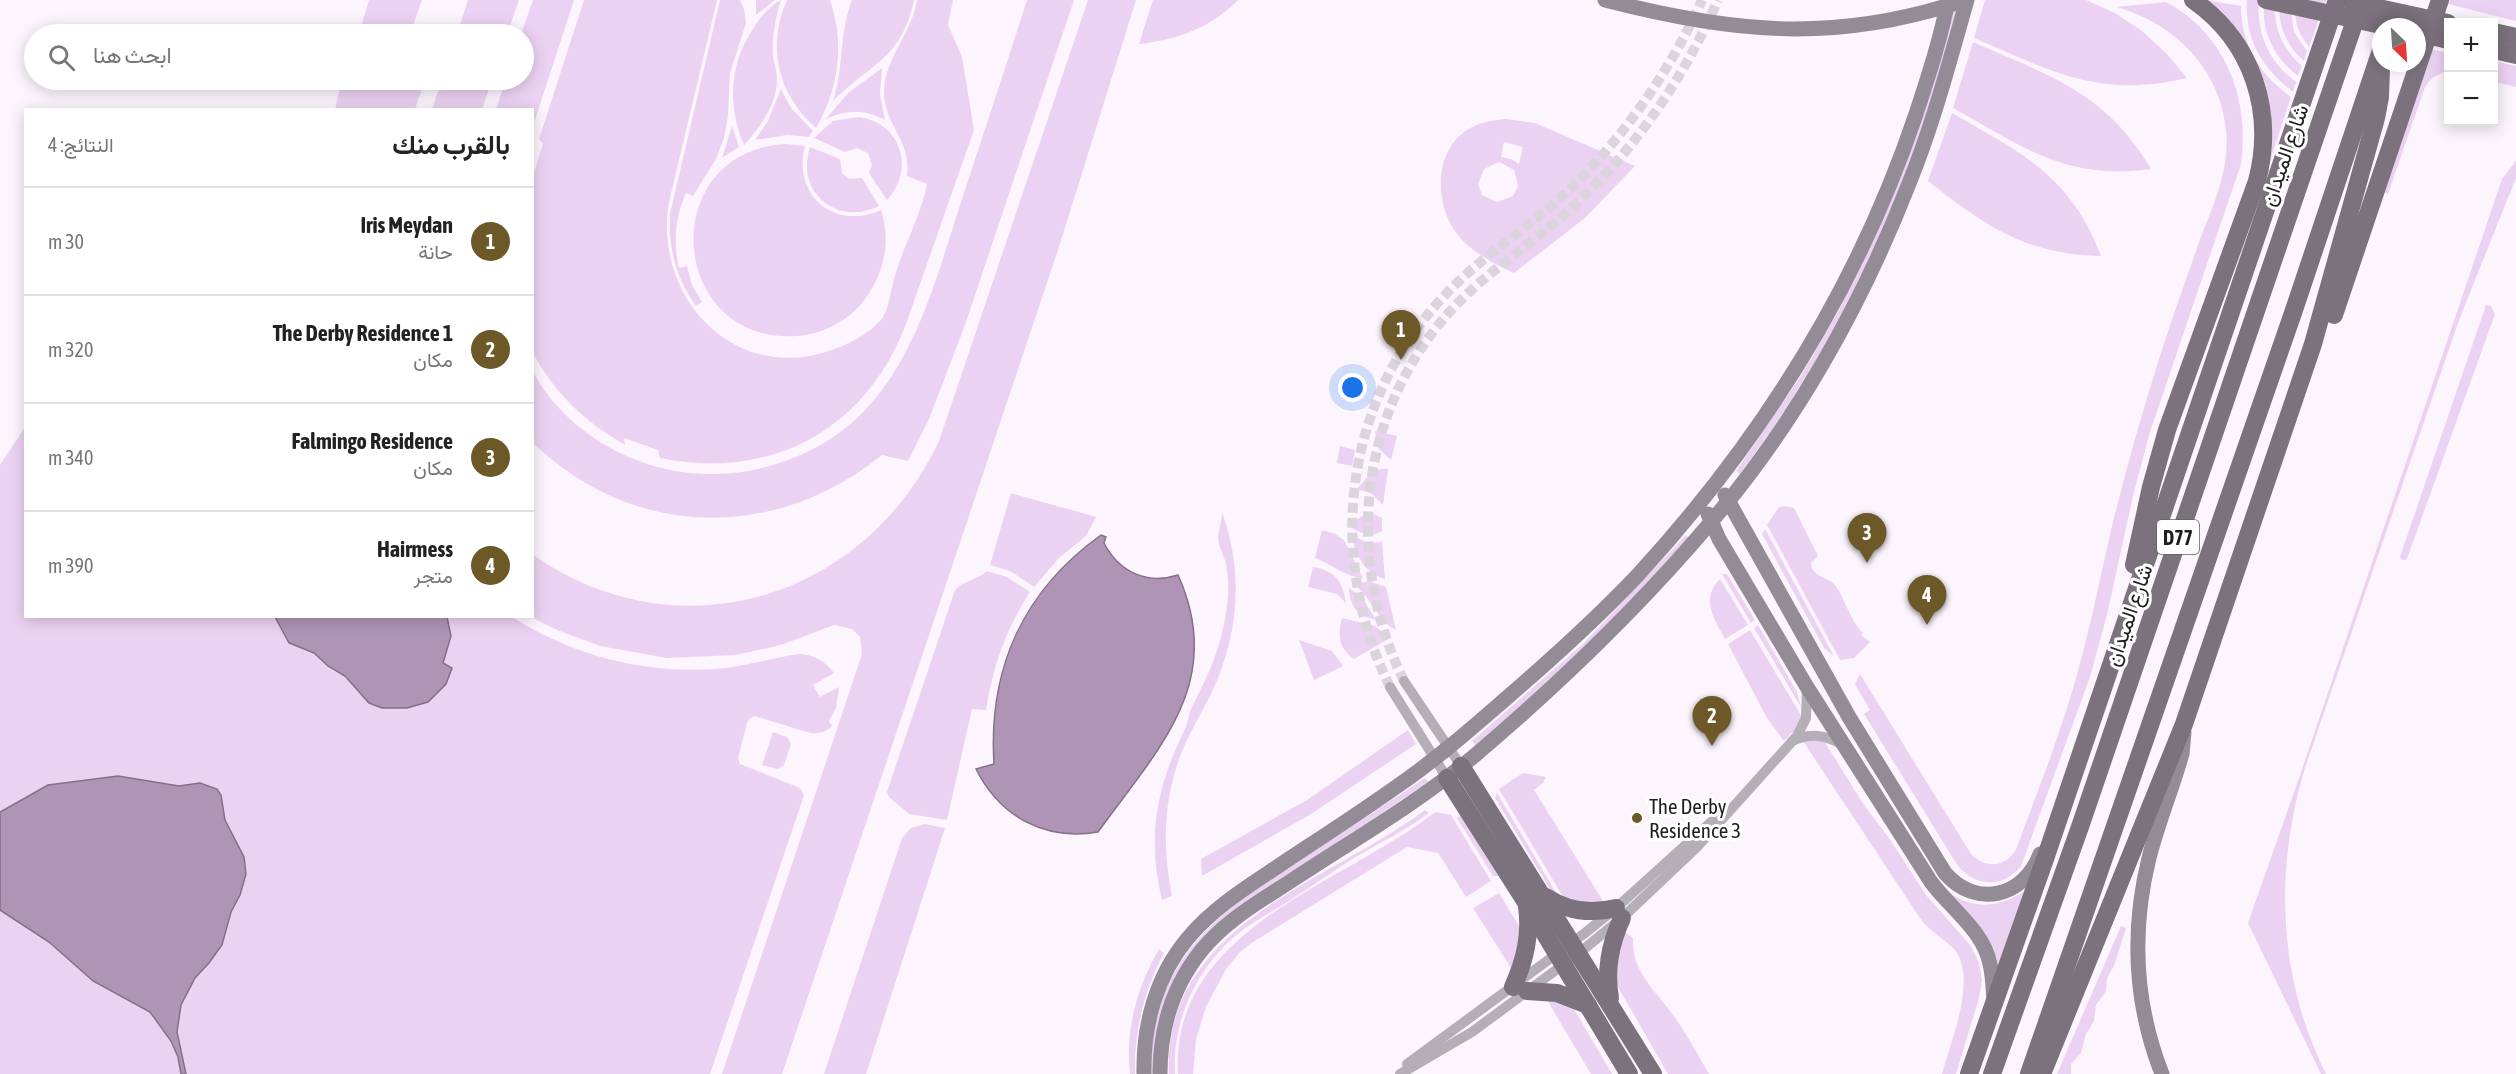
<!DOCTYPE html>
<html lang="ar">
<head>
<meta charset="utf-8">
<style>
	:root { --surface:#fff; --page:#f2f2f2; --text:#222; --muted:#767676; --line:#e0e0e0; --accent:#6d5827 }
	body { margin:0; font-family:"Asap Condensed",Vazirmatn,sans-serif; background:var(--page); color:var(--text); direction:rtl }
	.controls { position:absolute; right:18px; top:18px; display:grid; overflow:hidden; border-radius:0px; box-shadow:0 3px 15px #0003 }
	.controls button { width:54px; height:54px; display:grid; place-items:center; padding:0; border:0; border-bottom:2px solid var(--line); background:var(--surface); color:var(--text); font:30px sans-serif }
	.compass { position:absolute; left:2372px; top:18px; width:54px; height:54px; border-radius:50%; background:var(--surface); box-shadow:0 3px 15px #0003; rotate:155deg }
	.you { position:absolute; left:1353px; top:388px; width:21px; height:21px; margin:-15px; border:4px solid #fff; border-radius:50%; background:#1a73e8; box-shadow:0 0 0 9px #1a73e833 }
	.badge { display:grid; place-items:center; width:39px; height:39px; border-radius:50%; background:var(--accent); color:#fff; font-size:20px; font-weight:700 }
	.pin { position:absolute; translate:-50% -50px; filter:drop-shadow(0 2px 3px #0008) }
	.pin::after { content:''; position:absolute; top:32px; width:21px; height:18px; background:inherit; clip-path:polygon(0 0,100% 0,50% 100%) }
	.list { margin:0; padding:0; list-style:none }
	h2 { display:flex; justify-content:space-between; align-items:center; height:78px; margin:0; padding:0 24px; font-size:26px }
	h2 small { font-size:20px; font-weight:400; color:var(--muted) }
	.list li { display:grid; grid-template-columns:39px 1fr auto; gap:18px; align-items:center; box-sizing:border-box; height:108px; padding:0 24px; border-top:2px solid var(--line) }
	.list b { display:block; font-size:22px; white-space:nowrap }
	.list p { margin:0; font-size:20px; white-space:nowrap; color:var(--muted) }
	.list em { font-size:20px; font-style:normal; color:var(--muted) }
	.icon { flex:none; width:33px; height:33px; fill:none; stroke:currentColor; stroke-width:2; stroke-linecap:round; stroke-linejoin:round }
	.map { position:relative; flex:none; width:2516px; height:1074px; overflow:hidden; direction:ltr }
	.search { position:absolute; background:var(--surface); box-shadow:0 3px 15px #0003; left:24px; top:24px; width:510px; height:66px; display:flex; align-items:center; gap:15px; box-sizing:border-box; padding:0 21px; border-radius:33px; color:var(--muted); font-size:22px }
	.panel { position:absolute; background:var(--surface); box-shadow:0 3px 15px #0003; left:24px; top:108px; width:510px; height:510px; border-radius:0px; direction:rtl }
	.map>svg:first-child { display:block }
</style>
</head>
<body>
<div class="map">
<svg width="2516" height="1074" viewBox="0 0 2516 1074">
	<rect width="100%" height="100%" fill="#fcf5fe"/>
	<g fill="#ecd2f2" fill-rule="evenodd">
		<polygon points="369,0 422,0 410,34 359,34"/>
		<polygon points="468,0 519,0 507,34 457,34"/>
		<polygon points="533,0 574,0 533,126 532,110 496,109 506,80 524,80 524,34 521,34"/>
		<path d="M584,0H717L669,202C653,297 733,383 829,351C847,345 867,335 880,321C888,312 889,299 892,287C900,251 920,220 927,184L907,176C912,141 884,125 884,92C884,59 912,34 917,0H953L948,25L962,57L974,130L906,324C866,430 771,481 660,458L658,450L624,438L625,445C585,422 553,392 532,351L533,176L543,144L539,139Z"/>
		<path d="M720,0H740L744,9L746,23L730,73L728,116L724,138L716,159L693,196L686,193C675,218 673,242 679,268L687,266L692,285L702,302L696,306C676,278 668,248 670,214Z"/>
		<polygon points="756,0 775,0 756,15"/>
		<path d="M781,0C775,18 772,37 773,56C774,63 777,72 777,79C777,104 760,128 744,145C727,105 729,62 755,26C761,16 771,5 781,0Z"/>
		<path d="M787,0H830C845,44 839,88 816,128C778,95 766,46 787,0Z"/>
		<path d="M852,0H914C901,60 871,63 833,101C844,68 839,33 852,0Z"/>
		<path d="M1027,0H1074L965,325L929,419L908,461L882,455C775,542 633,539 533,443V372C563,427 621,463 682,472C717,477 752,473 785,461C902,421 928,303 962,199C984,132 1006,66 1027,0Z"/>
		<path d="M1088,0H1136L1058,250L782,1074H722L862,654L860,637L852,629L834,625L781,645L736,655L667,658L600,646L557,630L531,617L532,616L533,555C679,656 864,600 939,441Z"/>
		<path d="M1153,0H1238C1211,28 1176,40 1139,44Z"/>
		<path d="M1955,0H1959C1950,35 1942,71 1931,105C1889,238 1823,362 1740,474L1736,471L1801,376L1839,310L1873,241Z"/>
		<path d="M1985,0H2086L2115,13L2142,31L2166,53L2187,78C2101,99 2051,71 1974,38Z"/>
		<path d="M2205,0L2241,6C2241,44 2260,75 2291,97L2271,158V125Z"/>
		<path d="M2247,0H2259C2256,33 2269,62 2296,82L2293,92C2262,68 2245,40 2247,0Z"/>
		<path d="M2264,0L2275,4C2274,30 2283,49 2302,66L2298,76C2273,57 2261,31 2264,0Z"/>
		<path d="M2296,0H2326L2309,47C2297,32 2293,18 2296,0Z"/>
		<polygon points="2450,0 2516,0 2516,21 2448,4"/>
		<path d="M2166,2C2226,34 2250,99 2241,164L2149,435L2133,496L2107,615L2090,677L2021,866C2003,889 1972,887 1956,863L1864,714L1870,710L1855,684L1860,674L1971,854C1986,870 2008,867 2017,847C2039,787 2063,728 2079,667C2092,620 2101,573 2112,526C2126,469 2142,412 2160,356C2172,318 2186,280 2199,242C2213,205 2230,171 2226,130C2220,68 2174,23 2116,7Z"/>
		<path d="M2279,5L2291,10L2294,32L2307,51L2304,61C2287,46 2279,28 2279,5Z"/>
		<path d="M1973,42C2051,76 2106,93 2151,169C2067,181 2023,147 1953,108Z"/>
		<polygon points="2429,49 2448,53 2448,70 2432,78 2425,87 2388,194 2382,193"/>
		<polygon points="2494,61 2516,66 2516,87 2494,82"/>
		<path d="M882,68L880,94L885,120C866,109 845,109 825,120L848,93Z"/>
		<polygon points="342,80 425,80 415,109 335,109"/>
		<polygon points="442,80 492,80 482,109 432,109"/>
		<polygon points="781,89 791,108 813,131 809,137 787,135 755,140 768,121"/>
		<path d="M1952,113C2022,153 2071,176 2101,256C2024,254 1986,226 1928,181Z"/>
		<path d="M859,117C901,123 916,169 887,200L869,173L872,165L868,153L857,148L845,152L814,138L833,121Z"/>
		<path d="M1506,119L1535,123L1635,166L1585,218L1514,273C1493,263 1472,253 1457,234C1436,207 1433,156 1463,133C1475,123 1491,120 1506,119ZM1504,142L1523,147L1519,164L1511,159L1501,157ZM1499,162L1514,170L1518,186L1513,196L1497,202L1482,195L1478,184L1484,169Z"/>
		<polygon points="732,126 739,147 722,158"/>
		<path d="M786,144L805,146C792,195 834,231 881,210C892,243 883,278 861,304C846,322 822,334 798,336C668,346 654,151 786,144Z"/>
		<path d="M810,147L840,159L842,173L849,179L862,178L879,206C837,227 795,192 810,147Z"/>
		<path d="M2516,161V178L2459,320L2305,768C2274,870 2278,978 2326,1074H2321L2248,923L2299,778L2502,179Z"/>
		<polygon points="2486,305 2491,306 2495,314 2408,556 2406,560 2402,560 2400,557"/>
		<path d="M25,427L26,616L512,617C575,657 651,676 726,668C750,665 773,658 798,654C813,654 825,661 834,673L813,685L820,697L839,687L836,708L829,721L832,726C826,732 819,734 810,733L755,716L750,718L747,723L738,758L740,764L800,788L804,795L710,1074H0V465Z"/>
		<polygon points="1375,431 1397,436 1391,460 1378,448"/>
		<polygon points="1340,446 1355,450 1352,466 1337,463"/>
		<polygon points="1380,469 1388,469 1383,505 1372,494 1357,489 1369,475"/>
		<polygon points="1011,493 1096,517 1086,536 1060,557 1034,587 1010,571 990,565"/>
		<path d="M1785,506L1794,508L1818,556L1811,563C1812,577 1826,576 1834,584C1843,593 1849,619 1863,633L1861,635L1870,642L1854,658L1840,660L1767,525L1779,507Z"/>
		<path d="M1222,512C1244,573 1239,635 1211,694C1199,718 1185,740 1177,765C1163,808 1163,852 1172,896L1162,900C1147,836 1156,789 1184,731C1188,724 1188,716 1191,709C1203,685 1214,664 1221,637C1227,614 1231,588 1226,565C1225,557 1218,546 1218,538C1218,530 1222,521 1222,512Z"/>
		<path d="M1374,514L1382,518V531C1369,538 1360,533 1349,526L1362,516Z"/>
		<polygon points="1765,529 1834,656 1824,648 1762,534"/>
		<path d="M1322,530L1335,534L1344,540L1363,578C1345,577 1332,564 1315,558Z"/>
		<path d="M1353,535L1367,543L1382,542L1385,579C1366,574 1353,554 1353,535Z"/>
		<path d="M1686,535L1689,538C1622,612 1553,682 1475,745L1472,741L1584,643Z"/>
		<path d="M1313,567C1335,570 1343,582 1346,603L1337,594L1308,587Z"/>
		<path d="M987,571L1007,577L1030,592C1006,629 993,666 986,710L972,709L947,820L909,814L889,797L887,792L955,590C964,580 978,580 987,571Z"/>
		<polygon points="1722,574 1727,574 1755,620 1751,623"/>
		<path d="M1720,579L1748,625L1725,639C1714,618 1700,599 1720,579Z"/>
		<path d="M1369,581L1386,587L1396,630C1376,620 1372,597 1354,585Z"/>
		<path d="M1349,588L1361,596L1376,620C1357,615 1350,608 1349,588Z"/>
		<path d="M1342,618L1375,626L1390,638L1354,659C1339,649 1337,635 1342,618Z"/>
		<polygon points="1758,625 1797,692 1801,707 1754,628"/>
		<polygon points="1750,630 1802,717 1795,730 1784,741 1767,718 1728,644"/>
		<polygon points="1299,640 1332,651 1343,666 1314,680"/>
		<polygon points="1408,730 1416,744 1311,814 1202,876 1201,859 1307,800"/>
		<polygon points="773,732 787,737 791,744 784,765 778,769 762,765"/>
		<path d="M1808,739L1824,741L1864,805L1891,841L1926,895L1971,946L1979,963L1982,980L1979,998L1956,1074H1942C1951,1040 1978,978 1954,949C1947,941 1937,936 1929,928C1922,922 1917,914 1912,906L1803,741Z"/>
		<polygon points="1523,773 1546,777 1543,783 1534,790 1605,904 1566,902 1499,789"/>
		<path d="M1425,778L1428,782L1348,836L1193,951L1155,1074H1151C1146,999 1185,942 1242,899Z"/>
		<polygon points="1497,793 1558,896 1550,889 1495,798"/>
		<path d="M1425,810L1429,813C1405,831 1379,843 1354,858C1332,872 1311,887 1289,901C1271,912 1252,922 1235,936C1196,970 1172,1021 1175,1074H1169C1162,925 1329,882 1425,810Z"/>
		<path d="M1435,812L1451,815L1491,881L1466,897L1438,853L1407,847L1253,942L1240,952L1226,969L1206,1007L1196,1039L1193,1074H1178C1170,928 1343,885 1435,812Z"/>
		<polygon points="1461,815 1499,876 1493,876 1457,818"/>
		<polygon points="925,824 945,828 866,1074 824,1074 902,838 911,828"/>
		<path d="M1947,891C1974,911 1997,907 2024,892L1999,967C1992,936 1968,914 1947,891Z"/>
		<polygon points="1499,893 1522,931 1513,971 1473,908"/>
		<polygon points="2121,926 2126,928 2114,966 2107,978 2106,991 2096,1005 2094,1021 2086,1034 2081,1053 2071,1064 2071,1074 2057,1074"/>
		<path d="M1622,930L1633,938C1631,973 1657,991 1675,1018C1688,1036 1698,1055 1709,1074H1668L1618,987L1615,979Z"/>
		<path d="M1159,949L1164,953C1144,991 1134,1031 1135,1074H1130C1125,1029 1137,988 1159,949Z"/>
		<polygon points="1547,1000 1571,1004 1612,1074 1591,1074"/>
	</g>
	<g fill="#af94b6" stroke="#847089" stroke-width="1.5">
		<path d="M1101,535L1106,537L1104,543C1119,572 1147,585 1178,575C1227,683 1157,750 1098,832C1045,841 1000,817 976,769L994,764C988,669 1023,591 1101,535Z"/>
		<polygon points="275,617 447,617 451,636 443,663 452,668 446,684 428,702 407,708 382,708 369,703 345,676 328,666 314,653 289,643"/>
		<polygon points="118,776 179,786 200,783 217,789 221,795 225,820 244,857 246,874 240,895 231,912 222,945 209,963 195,978 181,1005 177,1032 186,1074 181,1074 178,1057 171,1041 150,1012 93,981 49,942 0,910 0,812 48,785"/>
	</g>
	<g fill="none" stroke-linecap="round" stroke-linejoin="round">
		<g stroke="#dbd4dd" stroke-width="10" stroke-dasharray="10 5" stroke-linecap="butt">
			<path d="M1404,681C1343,557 1359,407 1455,306C1494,265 1544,237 1583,197C1641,141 1686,73 1718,0"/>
			<path d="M1390,687C1326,557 1343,402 1445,295C1483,254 1533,226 1573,186C1627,133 1671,69 1702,0"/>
		</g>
		<g stroke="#b4afb6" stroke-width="10">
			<polyline points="1404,681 1461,766"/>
			<polyline points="1390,687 1447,778"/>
			<path d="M1792,741C1811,732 1825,735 1843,745"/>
			<polyline points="1407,1064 1585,933 1616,908 1720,814"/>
			<polyline points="1400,1074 1472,1032 1579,953 1622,918 1698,846 1797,736 1806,718 1807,687"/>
		</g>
		<g stroke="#938c96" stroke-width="15">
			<path d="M1605,0C1729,32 1829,43 1953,4"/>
			<path d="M1725,495L1849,717L1945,873C1976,909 2024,897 2040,854"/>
			<path d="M1708,514L1719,539L1807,687L1931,882C1951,909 1983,930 1990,964C1993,976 1993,989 1994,1001"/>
			<path d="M1144,1074C1143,1025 1156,976 1188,938C1214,907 1247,887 1280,865C1319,839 1358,814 1396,787C1437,759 1473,727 1510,695C1554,657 1597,618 1637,576C1760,442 1858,287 1916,114C1928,77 1941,38 1948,0"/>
			<path d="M1160,1074C1160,1029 1173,986 1201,951C1226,920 1262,900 1294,879C1355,839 1417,803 1473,757C1558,685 1639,607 1711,522C1795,424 1861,306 1908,186C1933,125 1949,63 1967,0"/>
			<path d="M2162,1074C2135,1005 2131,931 2149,858C2158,823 2172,789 2182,754L2184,732"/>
		</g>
		<g stroke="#7c727e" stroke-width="18">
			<polyline points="2266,0 2390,27"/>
			<polyline points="2351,2 2448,23"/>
			<polyline points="2494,32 2516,37"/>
			<polyline points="2419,33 2448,40"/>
			<polyline points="2494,50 2516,55"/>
			<polyline points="2334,315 2440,0"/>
			<path d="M2134,565L2151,487L2167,430L2257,181C2275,112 2253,42 2193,0"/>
			<polyline points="1461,766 1653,1074"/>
			<polyline points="1447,778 1527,904 1629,1074"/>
			<path d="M1546,897C1568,912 1591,914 1616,908"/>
			<path d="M1513,987C1525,960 1531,935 1527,906"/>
			<polyline points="1527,991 1557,993 1588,1005"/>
			<path d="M1610,998C1605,970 1610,944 1622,918"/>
			<polyline points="1969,1074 2045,859 2337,0"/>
			<polyline points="1992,1074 2081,824 2362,0"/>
			<polyline points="2029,1074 2294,310 2381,50"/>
			<polyline points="2042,1074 2184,724 2313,344 2376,118 2380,97 2381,69"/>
		</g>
	</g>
	<circle fill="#6d5827" stroke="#fff" stroke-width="2" cx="1637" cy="818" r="6"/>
	<g text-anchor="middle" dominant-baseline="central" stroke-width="6" stroke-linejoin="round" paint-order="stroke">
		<rect fill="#fff" stroke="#636064" stroke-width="1.5" x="2157" y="520" width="42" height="34" rx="4.5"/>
		<g font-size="20" font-weight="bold" fill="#201c21">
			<text x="2178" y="537">D77</text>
		</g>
		<g font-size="21" fill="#201c21" stroke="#fff">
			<text transform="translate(2284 155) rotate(-71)">شارع الميدان</text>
			<text transform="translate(2128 615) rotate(-71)">شارع الميدان</text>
		</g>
		<g font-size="21" fill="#201c21" stroke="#fff" text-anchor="start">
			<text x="1649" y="806">The Derby<tspan x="1649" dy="24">Residence 3</tspan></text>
		</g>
	</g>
</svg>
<div class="controls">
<button>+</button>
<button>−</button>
</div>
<svg class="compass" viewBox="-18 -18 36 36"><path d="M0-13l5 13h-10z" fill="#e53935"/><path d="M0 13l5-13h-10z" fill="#767676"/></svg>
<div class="you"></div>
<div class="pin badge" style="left:1401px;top:360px">1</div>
<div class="pin badge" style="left:1712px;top:746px">2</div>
<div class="pin badge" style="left:1867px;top:563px">3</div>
<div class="pin badge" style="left:1927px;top:625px">4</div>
<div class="search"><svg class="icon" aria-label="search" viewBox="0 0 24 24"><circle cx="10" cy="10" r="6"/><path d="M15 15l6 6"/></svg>ابحث هنا</div>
<section class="panel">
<h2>بالقرب منك<small>النتائج: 4</small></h2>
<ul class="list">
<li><span class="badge">1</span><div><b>Iris Meydan</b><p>حانة</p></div><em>30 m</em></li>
<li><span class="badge">2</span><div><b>The Derby Residence 1</b><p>مكان</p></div><em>320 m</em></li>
<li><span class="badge">3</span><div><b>Falmingo Residence</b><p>مكان</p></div><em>340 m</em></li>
<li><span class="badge">4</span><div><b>Hairmess</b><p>متجر</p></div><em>390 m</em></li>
</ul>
</section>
</div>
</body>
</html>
